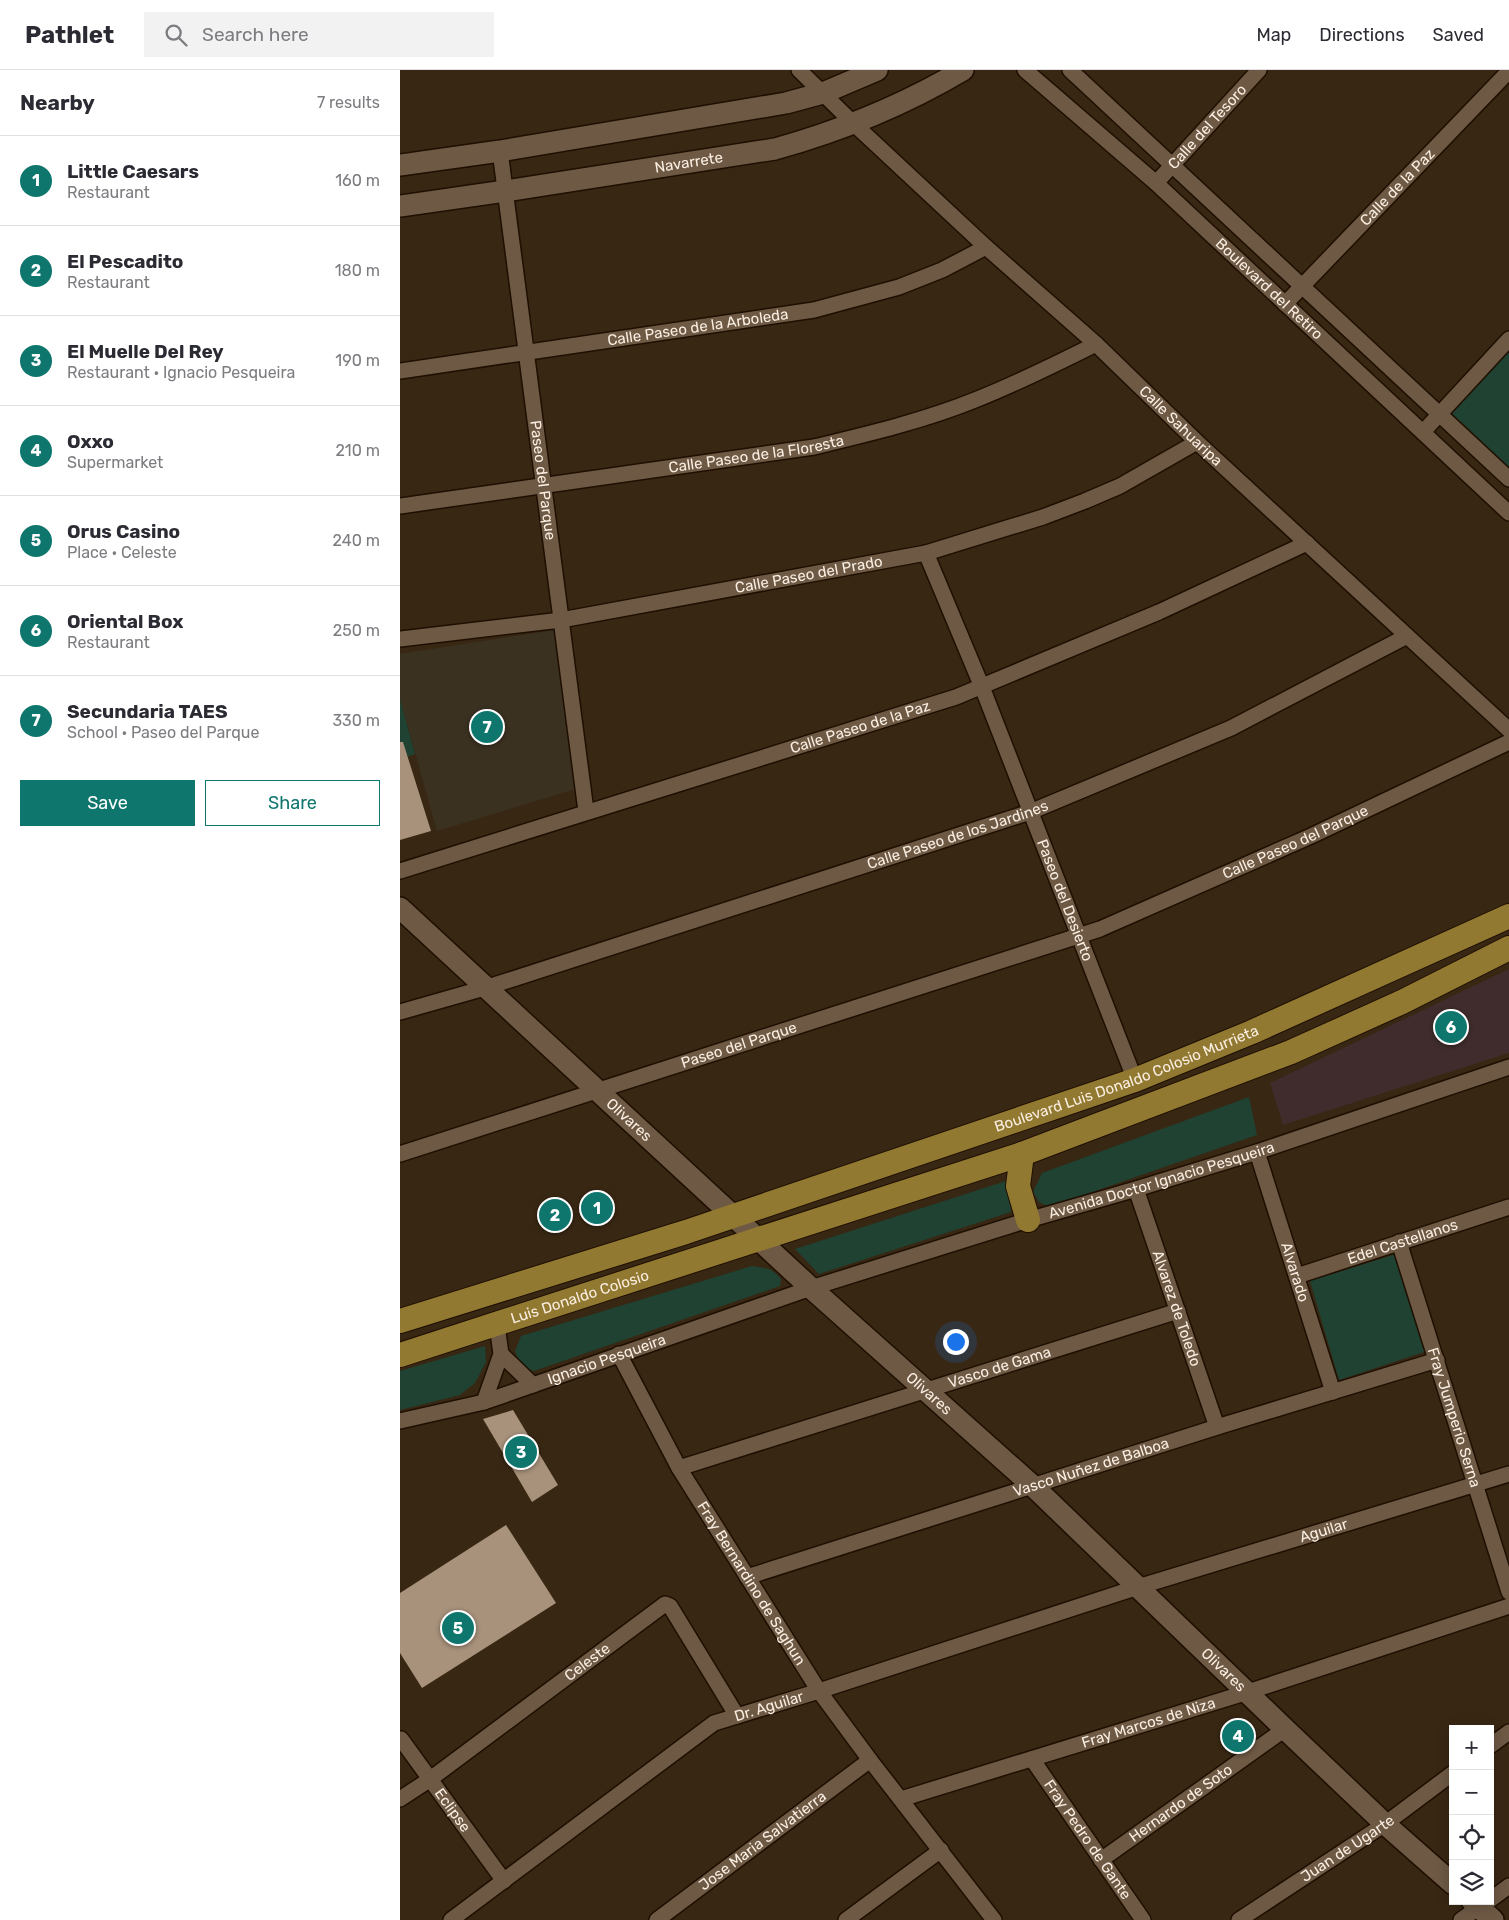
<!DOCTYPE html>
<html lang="en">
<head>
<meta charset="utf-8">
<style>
	:root { --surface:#fff; --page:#f2f2f3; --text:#2b2b33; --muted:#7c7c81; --line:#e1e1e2; --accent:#0f766e }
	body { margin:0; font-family:Rubik,sans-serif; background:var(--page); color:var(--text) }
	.controls { position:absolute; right:15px; bottom:15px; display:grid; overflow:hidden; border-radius:0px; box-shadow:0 2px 12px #0003 }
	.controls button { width:45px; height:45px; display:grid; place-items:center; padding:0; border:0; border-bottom:1px solid var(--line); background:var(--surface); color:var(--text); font:25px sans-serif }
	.you { position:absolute; left:555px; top:1271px; width:18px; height:18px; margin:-12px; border:4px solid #fff; border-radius:50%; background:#1a73e8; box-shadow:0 0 0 8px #1a73e833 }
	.badge { display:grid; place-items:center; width:32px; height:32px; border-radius:50%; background:var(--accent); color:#fff; font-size:16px; font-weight:700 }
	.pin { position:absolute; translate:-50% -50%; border:2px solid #fff; box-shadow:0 1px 5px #0006 }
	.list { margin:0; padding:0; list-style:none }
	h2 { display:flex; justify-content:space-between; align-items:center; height:65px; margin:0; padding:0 20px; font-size:21px }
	h2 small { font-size:16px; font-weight:400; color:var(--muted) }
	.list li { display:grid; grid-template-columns:32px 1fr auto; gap:15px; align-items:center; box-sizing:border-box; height:90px; padding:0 20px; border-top:1px solid var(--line) }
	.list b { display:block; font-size:19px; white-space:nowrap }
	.list p { margin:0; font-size:16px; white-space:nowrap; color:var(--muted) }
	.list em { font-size:16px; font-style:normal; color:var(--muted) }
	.actions { display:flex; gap:10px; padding:15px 20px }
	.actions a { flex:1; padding:11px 0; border:1px solid var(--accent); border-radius:0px; text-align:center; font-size:18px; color:var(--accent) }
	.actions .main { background:var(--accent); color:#fff }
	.icon { flex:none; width:28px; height:28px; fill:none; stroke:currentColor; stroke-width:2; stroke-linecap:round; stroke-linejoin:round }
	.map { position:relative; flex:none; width:1109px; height:1850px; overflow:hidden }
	header { display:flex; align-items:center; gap:30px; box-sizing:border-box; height:70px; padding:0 25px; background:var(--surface); border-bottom:1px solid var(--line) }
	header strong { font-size:24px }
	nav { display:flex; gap:28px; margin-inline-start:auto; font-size:18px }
	.search { width:350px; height:45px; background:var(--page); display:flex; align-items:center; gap:12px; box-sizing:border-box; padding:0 18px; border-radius:0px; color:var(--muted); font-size:19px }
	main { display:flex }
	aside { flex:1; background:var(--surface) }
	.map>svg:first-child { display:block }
</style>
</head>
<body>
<header>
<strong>Pathlet</strong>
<div class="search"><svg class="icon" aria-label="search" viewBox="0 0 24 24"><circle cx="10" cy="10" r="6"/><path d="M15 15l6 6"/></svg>Search here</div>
<nav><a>Map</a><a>Directions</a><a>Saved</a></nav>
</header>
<main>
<aside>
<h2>Nearby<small>7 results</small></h2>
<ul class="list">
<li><span class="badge">1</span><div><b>Little Caesars</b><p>Restaurant</p></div><em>160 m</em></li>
<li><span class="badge">2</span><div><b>El Pescadito</b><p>Restaurant</p></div><em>180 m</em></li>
<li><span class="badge">3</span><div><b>El Muelle Del Rey</b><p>Restaurant · Ignacio Pesqueira</p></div><em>190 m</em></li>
<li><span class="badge">4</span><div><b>Oxxo</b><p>Supermarket</p></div><em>210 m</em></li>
<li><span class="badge">5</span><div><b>Orus Casino</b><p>Place · Celeste</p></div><em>240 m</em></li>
<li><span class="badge">6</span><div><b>Oriental Box</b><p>Restaurant</p></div><em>250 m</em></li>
<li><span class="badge">7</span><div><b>Secundaria TAES</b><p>School · Paseo del Parque</p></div><em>330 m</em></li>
</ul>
<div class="actions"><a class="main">Save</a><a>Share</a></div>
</aside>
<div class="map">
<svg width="1109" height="1850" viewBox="0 0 1109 1850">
	<rect width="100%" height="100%" fill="#382713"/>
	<polygon fill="#402c2c" points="1109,899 1109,983 883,1055 870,1013"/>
	<polygon fill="#3b3121" points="154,560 176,719 37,761 0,629 0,584"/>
	<g fill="#1f4232">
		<polygon points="1109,275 1109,397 1047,339"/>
		<polygon points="0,629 15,684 0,689"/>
		<polygon points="849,1027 857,1065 649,1137 639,1132 633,1122 642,1103"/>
		<polygon points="609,1110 611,1142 419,1204 395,1179"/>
		<polygon points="996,1184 1027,1281 939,1310 910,1211"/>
		<path d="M352,1196C365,1198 373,1198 381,1209L380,1216L134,1301L120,1295L115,1281L121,1266Z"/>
		<polygon points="85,1276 86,1292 75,1313 60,1325 0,1340 0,1301"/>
	</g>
	<g fill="#a8927c">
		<polygon points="0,672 3,672 31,761 0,770"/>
		<polygon points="113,1340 158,1415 132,1432 83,1349"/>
		<polygon points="106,1455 156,1533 22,1618 0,1583 0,1523"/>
	</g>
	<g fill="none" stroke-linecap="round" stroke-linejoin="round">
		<defs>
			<g id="minor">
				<path id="s1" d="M399,0L453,53L586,177L696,274L797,372L1109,660"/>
				<path id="s2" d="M625,0L756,113L1109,443"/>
				<polyline points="670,0 1109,409"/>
				<path id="s3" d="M100,81L186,741"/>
				<path id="s4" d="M756,113L859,0"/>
				<path id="s5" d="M885,234L1109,1"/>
				<path id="s6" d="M0,301L414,240L499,217L542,200L586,177"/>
				<polyline points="1023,362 1109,269"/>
				<path id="s7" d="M0,436L414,377C468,364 523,351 575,330C616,314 656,294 696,274"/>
				<path id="s8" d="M526,483L582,617L735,1010"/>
				<path id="s9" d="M0,569L161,550L526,483L643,447L685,431L720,416L797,372"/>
				<path id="s10" d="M0,801L556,627L759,542L907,473"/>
				<path id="s11" d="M0,942L88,917L630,742L831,658L1007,566"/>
				<path id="s12" d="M857,1082L933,1322"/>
				<path id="s13" d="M0,1084L700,859L911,766L1109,672"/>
				<path id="s14" d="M736,1119L817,1357"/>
				<path id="s15" d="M999,1172L1109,1522"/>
				<path id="s16" d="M897,1206L1109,1137"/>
				<polyline points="101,1284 133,1315"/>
				<path id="s17" d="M219,1284L279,1398L419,1621L470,1690L594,1850"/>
				<polyline points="84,1332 101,1284 97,1255"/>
				<path id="s18" d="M0,1351L84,1332L411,1218L628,1150L736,1119L857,1082L1109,997"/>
				<path id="s19" d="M279,1398L778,1241"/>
				<path id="s20" d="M347,1507L817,1357L1037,1290"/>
				<path id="s21" d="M1,1669L104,1811"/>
				<polyline points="1090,1676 1109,1662"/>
				<path id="s22" d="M632,1689L743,1850"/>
				<path id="s23" d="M0,1729L29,1710L265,1534L270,1536L337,1646"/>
				<path id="s24" d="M501,1729L848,1622L1109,1536"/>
				<path id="s25" d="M701,1790L885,1659"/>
				<polyline points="1090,1830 1109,1816"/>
				<path id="s26" d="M51,1850L314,1653L419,1621L738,1517L1109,1404"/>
				<path id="s27" d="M257,1850L470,1690"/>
				<polyline points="446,1850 541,1780"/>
				<path id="s28" d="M839,1850L985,1754L1053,1703"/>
				<polyline points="1061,1850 1088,1831"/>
			</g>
			<g id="secondary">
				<polyline points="0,95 100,81 386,33 423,23 477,0"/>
				<path id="s29" d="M0,136L105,121L375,79C440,61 504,35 563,0"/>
				<path id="s30" d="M0,838L411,1218L634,1417L885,1659L985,1754L1053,1814"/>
				<polyline points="1072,1831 1093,1850"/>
			</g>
			<g id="primary">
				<polyline points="622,1084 618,1116 628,1150"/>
				<path id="s31" d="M0,1251L286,1162L735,1010L852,962L1109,846"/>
				<path id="s32" d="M0,1285L622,1084L891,982L1002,932L1109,878"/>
			</g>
		</defs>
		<use href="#minor" stroke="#1f0f00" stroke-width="18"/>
		<use href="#secondary" stroke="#1f0f00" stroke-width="24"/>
		<use href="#primary" stroke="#1f0f00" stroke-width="26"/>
		<use href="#minor" stroke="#6d5944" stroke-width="15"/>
		<use href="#secondary" stroke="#6d5944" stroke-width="21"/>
		<use href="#primary" stroke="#927931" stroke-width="24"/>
	</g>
	<g text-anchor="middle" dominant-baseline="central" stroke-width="5" stroke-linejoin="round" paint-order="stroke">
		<g font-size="15" fill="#faeee2" stroke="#2e1d0a">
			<text stroke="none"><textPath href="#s4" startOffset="76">Calle del Tesoro</textPath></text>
			<text stroke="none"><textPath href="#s29" startOffset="292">Navarrete</textPath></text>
			<text stroke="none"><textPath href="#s5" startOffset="162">Calle de la Paz</textPath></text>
			<text stroke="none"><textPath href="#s2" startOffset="328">Boulevard del Retiro</textPath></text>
			<text stroke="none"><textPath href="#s6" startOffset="301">Calle Paseo de la Arboleda</textPath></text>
			<text stroke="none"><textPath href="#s1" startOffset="522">Calle Sahuaripa</textPath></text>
			<text stroke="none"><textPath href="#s7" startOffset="360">Calle Paseo de la Floresta</textPath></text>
			<text stroke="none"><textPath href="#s3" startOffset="332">Paseo del Parque</textPath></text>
			<text stroke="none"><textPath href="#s9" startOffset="414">Calle Paseo del Prado</textPath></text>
			<text stroke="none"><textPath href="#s10" startOffset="482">Calle Paseo de la Paz</textPath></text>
			<text stroke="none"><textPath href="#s11" startOffset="585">Calle Paseo de los Jardines</textPath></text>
			<text stroke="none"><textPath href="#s13" startOffset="949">Calle Paseo del Parque</textPath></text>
			<text stroke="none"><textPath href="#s8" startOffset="374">Paseo del Desierto</textPath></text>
			<text stroke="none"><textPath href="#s13" startOffset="356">Paseo del Parque</textPath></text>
			<text stroke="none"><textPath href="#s31" startOffset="766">Boulevard Luis Donaldo Colosio Murrieta</textPath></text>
			<text stroke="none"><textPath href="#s30" startOffset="312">Olivares</textPath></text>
			<text stroke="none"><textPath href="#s18" startOffset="799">Avenida Doctor Ignacio Pesqueira</textPath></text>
			<text stroke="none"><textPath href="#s16" startOffset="111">Edel Castellanos</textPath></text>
			<text stroke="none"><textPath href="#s12" startOffset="126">Alvarado</textPath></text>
			<text stroke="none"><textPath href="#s32" startOffset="189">Luis Donaldo Colosio</textPath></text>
			<text stroke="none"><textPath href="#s14" startOffset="126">Alvarez de Toledo</textPath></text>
			<text stroke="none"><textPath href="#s18" startOffset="216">Ignacio Pesqueira</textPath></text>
			<text stroke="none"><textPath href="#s19" startOffset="336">Vasco de Gama</textPath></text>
			<text stroke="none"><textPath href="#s30" startOffset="718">Olivares</textPath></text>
			<text stroke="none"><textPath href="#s15" startOffset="184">Fray Jumperio Serna</textPath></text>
			<text stroke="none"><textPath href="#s20" startOffset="361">Vasco Nuñez de Balboa</textPath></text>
			<text stroke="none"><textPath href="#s26" startOffset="968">Aguilar</textPath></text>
			<text stroke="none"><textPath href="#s17" startOffset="265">Fray Bernardino de Saghun</textPath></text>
			<text stroke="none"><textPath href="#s23" startOffset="232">Celeste</textPath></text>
			<text stroke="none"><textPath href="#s30" startOffset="1122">Olivares</textPath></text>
			<text stroke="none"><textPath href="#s26" startOffset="386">Dr. Aguilar</textPath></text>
			<text stroke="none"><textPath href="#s24" startOffset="259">Fray Marcos de Niza</textPath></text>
			<text stroke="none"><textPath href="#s25" startOffset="98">Hernardo de Soto</textPath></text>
			<text stroke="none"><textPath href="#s21" startOffset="88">Eclipse</textPath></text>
			<text stroke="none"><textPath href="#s27" startOffset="132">Jose Maria Salvatierra</textPath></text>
			<text stroke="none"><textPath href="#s22" startOffset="98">Fray Pedro de Gante</textPath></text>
			<text stroke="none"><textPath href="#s28" startOffset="130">Juan de Ugarte</textPath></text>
		</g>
	</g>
</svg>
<div class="controls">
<button>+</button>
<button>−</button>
<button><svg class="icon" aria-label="locate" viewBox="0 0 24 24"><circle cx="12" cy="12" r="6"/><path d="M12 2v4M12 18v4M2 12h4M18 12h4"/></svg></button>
<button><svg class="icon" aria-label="layers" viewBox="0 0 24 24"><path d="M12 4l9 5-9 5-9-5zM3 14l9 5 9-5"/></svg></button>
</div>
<div class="you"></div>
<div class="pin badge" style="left:197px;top:1138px">1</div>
<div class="pin badge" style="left:155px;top:1145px">2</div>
<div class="pin badge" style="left:121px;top:1382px">3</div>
<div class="pin badge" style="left:838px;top:1666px">4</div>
<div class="pin badge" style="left:58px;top:1558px">5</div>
<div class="pin badge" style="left:1051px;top:957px">6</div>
<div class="pin badge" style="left:87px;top:657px">7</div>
</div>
</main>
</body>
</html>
